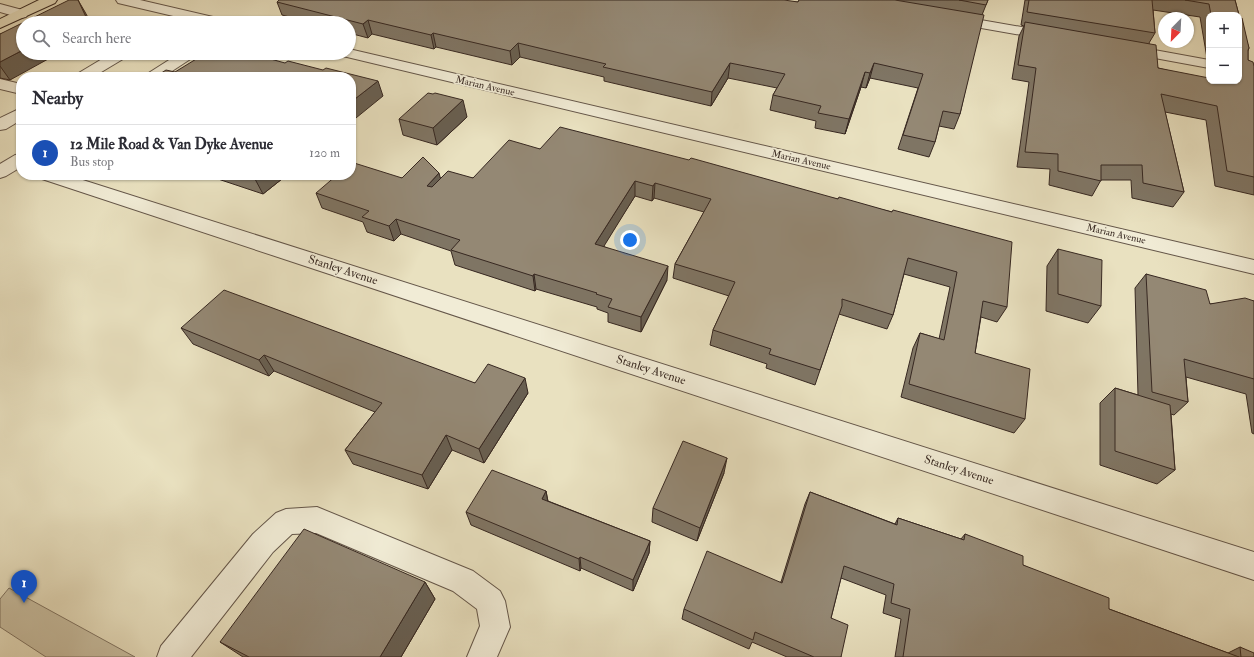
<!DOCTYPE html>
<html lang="en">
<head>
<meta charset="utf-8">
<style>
	:root { --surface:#fff; --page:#f2f2f3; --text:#2b2b33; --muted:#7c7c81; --line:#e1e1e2; --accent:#0f766e }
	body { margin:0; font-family:"IM FELL Double Pica",serif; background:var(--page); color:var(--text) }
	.controls { position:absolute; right:12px; top:12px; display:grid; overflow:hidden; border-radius:8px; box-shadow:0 1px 3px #0004 }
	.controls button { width:36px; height:36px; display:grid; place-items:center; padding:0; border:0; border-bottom:1px solid var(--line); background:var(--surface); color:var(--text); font:20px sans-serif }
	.compass { position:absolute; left:1158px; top:12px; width:36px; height:36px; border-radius:50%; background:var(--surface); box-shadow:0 1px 3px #0004; rotate:204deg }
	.you { position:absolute; left:630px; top:240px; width:14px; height:14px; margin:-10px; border:3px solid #fff; border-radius:50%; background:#1a73e8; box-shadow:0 0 0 6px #1a73e833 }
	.badge { display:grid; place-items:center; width:26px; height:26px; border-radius:50%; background:var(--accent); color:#fff; font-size:13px; font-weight:700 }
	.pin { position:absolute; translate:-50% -33px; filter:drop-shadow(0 1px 2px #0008) }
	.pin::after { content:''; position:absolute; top:21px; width:14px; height:12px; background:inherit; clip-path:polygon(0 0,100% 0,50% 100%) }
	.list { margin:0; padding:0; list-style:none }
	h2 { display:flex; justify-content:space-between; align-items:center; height:52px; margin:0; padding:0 16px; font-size:17px }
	h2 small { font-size:13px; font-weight:400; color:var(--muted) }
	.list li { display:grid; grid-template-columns:26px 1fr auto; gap:12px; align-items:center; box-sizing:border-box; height:56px; padding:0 16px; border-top:1px solid var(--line) }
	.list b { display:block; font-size:15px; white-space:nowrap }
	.list p { margin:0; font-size:13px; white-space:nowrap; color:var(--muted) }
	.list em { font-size:13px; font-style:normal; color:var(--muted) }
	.icon { flex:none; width:22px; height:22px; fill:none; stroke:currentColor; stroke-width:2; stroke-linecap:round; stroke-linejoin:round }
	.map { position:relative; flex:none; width:1254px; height:657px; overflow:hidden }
	.search { position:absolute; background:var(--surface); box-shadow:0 1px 3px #0004; left:16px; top:16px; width:340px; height:44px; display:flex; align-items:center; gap:10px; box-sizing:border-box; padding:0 14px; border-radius:22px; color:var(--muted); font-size:15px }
	.panel { position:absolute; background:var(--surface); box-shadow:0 1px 3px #0004; left:16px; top:72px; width:340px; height:108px; border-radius:16px }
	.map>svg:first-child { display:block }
</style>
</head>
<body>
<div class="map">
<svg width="1254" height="657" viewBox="0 0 1254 657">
	<rect width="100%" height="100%" fill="#e9e1c0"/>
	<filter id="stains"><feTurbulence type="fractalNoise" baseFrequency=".005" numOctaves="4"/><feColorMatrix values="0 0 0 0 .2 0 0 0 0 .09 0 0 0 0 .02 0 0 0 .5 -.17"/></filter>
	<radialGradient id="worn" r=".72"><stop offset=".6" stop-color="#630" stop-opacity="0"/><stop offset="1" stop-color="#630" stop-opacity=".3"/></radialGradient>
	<polygon fill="#cbc2a5" stroke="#817563" points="9,588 135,657 46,657 0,627 0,599"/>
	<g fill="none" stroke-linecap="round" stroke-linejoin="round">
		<defs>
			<g id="minor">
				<polygon points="116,0 140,0 226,20 228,23 203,23 118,3"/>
				<polygon points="0,4 26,11 28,14 26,17 21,18 0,12"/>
				<polygon points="952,15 1050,32 1055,33 1057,36 1055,39 1050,40 947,22 945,19 947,16"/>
				<polygon points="1127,45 1209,60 1209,68 1122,52 1120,49 1122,46"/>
				<polygon points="349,49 1254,260 1254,274 347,57 342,56 340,53 349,53"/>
				<polygon points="112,53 130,53 128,56 93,77 74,77 77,74"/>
				<polygon points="180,53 197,53 195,56 163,77 144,77 147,74"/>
				<polygon points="0,79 21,84 21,94 0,89"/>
				<polygon points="21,108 21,120 6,129 0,130 0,118"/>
				<polygon points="21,154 21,167 6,176 0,178 0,164 15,155"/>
				<polygon points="39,175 67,175 1254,552 1254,580 42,179"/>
				<polygon points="317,507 473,571 500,591 505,601 510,627 497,657 467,657 480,626 477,609 453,591 316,533 292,534 273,552 191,657 157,657 161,646 253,534 276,513 286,509"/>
			</g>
			<polygon id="major" points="39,0 57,0 55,3 0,28 0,19"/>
		</defs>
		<use href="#minor" stroke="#645649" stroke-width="2"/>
		<use href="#major" stroke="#372821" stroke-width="2"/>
		<use href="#minor" fill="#f1ecd6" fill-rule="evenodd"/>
		<use href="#major" fill="#e9e1c0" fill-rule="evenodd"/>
	</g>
	<g fill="#7f7564" stroke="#372821">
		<polygon points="799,0 988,0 982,15 960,114 954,129 939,126 935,142 929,157 898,149 918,88 870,78 866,88 861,87 845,134 815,128 816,121 770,110 773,95 777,88 728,78 711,106 604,81 604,77 520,57 512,65 436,47 434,49 372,34 368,38 349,33 349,23 312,23 282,15 277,2 798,2"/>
		<polygon points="1025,0 1235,0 1239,15 1209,15 1209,59 1207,58 1200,17 1153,10 1155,33 1149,43 1158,68 1209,81 1239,81 1239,17 1249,48 1248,51 1248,60 1254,66 1254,195 1215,186 1206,120 1165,112 1184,192 1173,207 1132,198 1131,180 1101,180 1092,196 1049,185 1050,169 1017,167 1029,82 1012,79 1019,36 1024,26 1021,25"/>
		<polygon points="85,12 10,80 0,78 0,34"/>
		<polygon points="467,117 437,145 403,135 399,119"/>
		<polygon points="540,149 838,199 892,212 1007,307 997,322 981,317 975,353 1025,419 1014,433 901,397 913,348 920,333 939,339 950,287 904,274 893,315 887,329 839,314 815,385 766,368 767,364 710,345 713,330 729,296 673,278 675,264 704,212 654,198 652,201 635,196 603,246 667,280 641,332 608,322 608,313 597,309 597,307 536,289 535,291 455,265 451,251 401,234 394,241 367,232 363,222 322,208 316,193 402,178 473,178"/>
		<polygon points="206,175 287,175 263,194"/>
		<polygon points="1058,249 1101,306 1088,323 1046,311 1047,266"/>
		<polygon points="1146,274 1210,304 1254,301 1254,434 1252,433 1246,394 1186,377 1188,402 1174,415 1171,414 1175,470 1157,484 1100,465 1100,403 1115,388 1138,395 1135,288"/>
		<polygon points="181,328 475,383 528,393 484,463 452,450 428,489 353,464 345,450 375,412 274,371 269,376 193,344"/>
		<polygon points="724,473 697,541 652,522 653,508"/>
		<polygon points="546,491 548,501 650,541 649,553 633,591 581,568 580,571 471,525 466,512"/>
		<polygon points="810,492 895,524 898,518 961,539 965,534 1023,565 1109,609 1228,653 1240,647 1254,657 895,657 901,619 883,613 886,595 841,578 831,618 841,657 787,657 752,642 749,649 682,619 684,609 781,582 805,504"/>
		<polygon points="425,582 435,599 401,657 243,657 220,642"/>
	</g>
	<g fill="#685f51" stroke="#372821">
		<polygon points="78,0 85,12 91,23 74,23"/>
		<polygon points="368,20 372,34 368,38 363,24"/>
		<polygon points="433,33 436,47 434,49 431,35"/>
		<polygon points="518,43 520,57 512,65 510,51"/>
		<polygon points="23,50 23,53 59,53 10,80 0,66 0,62"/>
		<polygon points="730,63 728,78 711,106 712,92"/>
		<polygon points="874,63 870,78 866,88 870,73"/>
		<polygon points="865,72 861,87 845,134 849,119"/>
		<polygon points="378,81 383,96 351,122 351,102"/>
		<polygon points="463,100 467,117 437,145 433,128"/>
		<polygon points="439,173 443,188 431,201 427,186"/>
		<polygon points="260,175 287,175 263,194 255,179"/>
		<polygon points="635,181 635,196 596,259 595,244"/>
		<polygon points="655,183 654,198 652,201 653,186"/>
		<polygon points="396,219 401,234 394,241 389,226"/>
		<polygon points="668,266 667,280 641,332 641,317"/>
		<polygon points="534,274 536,289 535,291 533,276"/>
		<polygon points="264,355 274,371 269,376 259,360"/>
		<polygon points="525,378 528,393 484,463 479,449"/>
		<polygon points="446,435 452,450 428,489 422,475"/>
		<polygon points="727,458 724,473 697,541 700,528"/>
		<polygon points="546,491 548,503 542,499"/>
		<polygon points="650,541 649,553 633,591 633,580"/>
		<polygon points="580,557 581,568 580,571 579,559"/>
		<polygon points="425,582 435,599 401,657 380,657"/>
	</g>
	<g fill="#948874" stroke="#372821">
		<polygon points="69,0 78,0 86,17 74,23 23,23 23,50 0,62 0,34"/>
		<polygon points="279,0 784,0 798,2 799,0 895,0 984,15 960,114 943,111 935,142 903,135 923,74 874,63 870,73 865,72 849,119 818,113 821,106 773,95 785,74 730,63 712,92 603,67 606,64 518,43 510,51 433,33 431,35 368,20 363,24 277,2"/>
		<polygon points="959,0 988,0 986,5"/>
		<polygon points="1029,0 1152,0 1155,33 1027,12"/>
		<polygon points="1185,0 1235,0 1239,15 1211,15 1209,4"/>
		<polygon points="1239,17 1239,18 1242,18 1249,48 1248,50 1248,60 1253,62 1254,66 1254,177 1227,171 1217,106 1161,94 1184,192 1143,183 1142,165 1101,165 1101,181 1058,171 1058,154 1025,152 1036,68 1018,65 1025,22 1156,45 1158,68 1209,78 1209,81 1239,81"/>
		<polygon points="206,53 249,53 285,63 288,61 323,70 326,68 378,81 351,102 351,77 155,77 166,70 175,72"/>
		<polygon points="428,93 433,94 435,93 463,100 433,128 399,119"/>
		<polygon points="560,127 689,160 691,158 838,199 839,197 892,212 893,210 1012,242 1007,307 983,301 975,353 1030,369 1025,419 909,384 920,333 944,340 957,272 908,258 893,315 842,299 842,306 820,370 769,354 771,349 713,330 735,282 675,264 711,199 655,183 653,186 635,181 595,244 668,266 641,317 608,307 612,299 596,294 597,293 534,274 533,276 451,250 460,240 396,219 389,226 362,217 369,211 316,193 337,175 351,175 351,162 402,178 423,157 439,173 427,186 432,187 448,171 473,178 509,140 540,149"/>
		<polygon points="244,175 260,175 255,179"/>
		<polygon points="1058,249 1102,260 1101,306 1058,294"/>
		<polygon points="1146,274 1206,290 1210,304 1245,298 1254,301 1254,379 1184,359 1188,402 1152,392"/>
		<polygon points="224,290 475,383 488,364 525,378 479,449 446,435 422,475 345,450 382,403 264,355 259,360 181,328"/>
		<polygon points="1115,388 1170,405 1175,470 1115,451"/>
		<polygon points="683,441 727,458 700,528 653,508"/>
		<polygon points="492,470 546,491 542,499 650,541 633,580 580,557 579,559 466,512"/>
		<polygon points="810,492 897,525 898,518 964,540 965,534 1023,556 1023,565 1109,598 1109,609 1239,657 903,657 910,609 891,603 894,584 844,566 831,618 848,625 841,657 814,657 755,632 753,640 684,609 707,551 782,583"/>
		<polygon points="304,529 425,582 380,657 249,657 220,642"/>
		<polygon points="1240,647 1254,653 1254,657 1241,657"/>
	</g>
	<g text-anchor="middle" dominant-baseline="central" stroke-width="3.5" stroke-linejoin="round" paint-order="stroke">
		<g font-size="10" fill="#372821" stroke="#f1ecd6">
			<text transform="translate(485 86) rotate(13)">Marian Avenue</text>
			<text transform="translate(801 160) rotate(13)">Marian Avenue</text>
			<text transform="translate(1116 234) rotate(13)">Marian Avenue</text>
		</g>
		<g font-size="12" fill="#372821" stroke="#f1ecd6">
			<text transform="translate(343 270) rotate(18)">Stanley Avenue</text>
			<text transform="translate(651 370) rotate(18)">Stanley Avenue</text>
			<text transform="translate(959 470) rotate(18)">Stanley Avenue</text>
		</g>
	</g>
	<rect width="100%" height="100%" filter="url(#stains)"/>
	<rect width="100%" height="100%" fill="url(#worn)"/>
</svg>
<div class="controls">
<button>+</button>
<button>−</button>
</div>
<svg class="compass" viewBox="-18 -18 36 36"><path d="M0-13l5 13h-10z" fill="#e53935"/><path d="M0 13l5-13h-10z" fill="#7c7c81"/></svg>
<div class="you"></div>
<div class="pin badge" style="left:24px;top:603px;background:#1a4fb4">1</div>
<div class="search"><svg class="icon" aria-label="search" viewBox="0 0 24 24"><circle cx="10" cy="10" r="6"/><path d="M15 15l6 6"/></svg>Search here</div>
<section class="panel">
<h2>Nearby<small></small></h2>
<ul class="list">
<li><span class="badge" style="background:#1a4fb4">1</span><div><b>12 Mile Road &amp; Van Dyke Avenue</b><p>Bus stop</p></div><em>120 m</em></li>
</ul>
</section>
</div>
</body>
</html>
